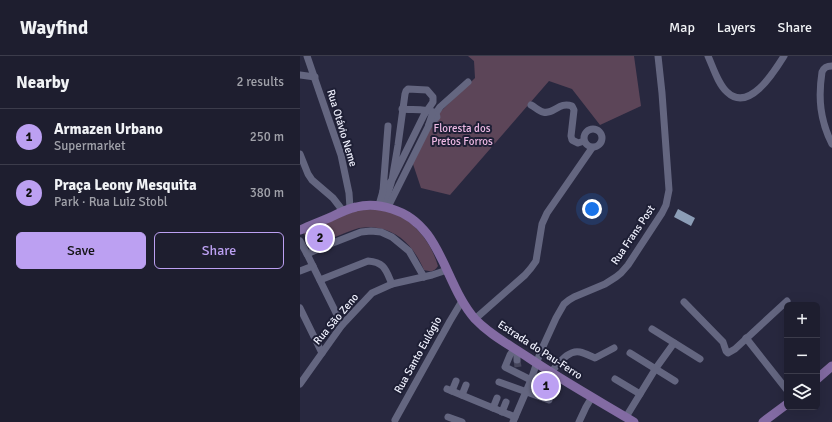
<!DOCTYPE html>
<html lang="en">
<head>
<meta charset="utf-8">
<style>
	:root { --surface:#1e1e2f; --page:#2b2b3b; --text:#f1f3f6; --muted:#a1a2aa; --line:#3c3c4b; --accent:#bca0f2 }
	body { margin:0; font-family:Signika,sans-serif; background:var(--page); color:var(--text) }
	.controls { position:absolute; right:12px; bottom:12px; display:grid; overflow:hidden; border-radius:6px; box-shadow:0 4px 16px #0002 }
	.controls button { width:36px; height:36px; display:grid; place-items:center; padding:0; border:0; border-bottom:1px solid var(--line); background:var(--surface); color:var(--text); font:20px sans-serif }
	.you { position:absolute; left:292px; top:153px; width:14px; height:14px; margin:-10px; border:3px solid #fff; border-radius:50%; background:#1a73e8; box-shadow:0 0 0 6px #1a73e833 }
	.badge { display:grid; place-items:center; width:26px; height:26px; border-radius:50%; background:var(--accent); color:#111; font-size:13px; font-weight:700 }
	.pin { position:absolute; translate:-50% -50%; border:2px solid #fff; box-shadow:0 1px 4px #0006 }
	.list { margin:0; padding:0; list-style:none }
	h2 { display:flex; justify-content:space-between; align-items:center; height:52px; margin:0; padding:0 16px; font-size:17px }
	h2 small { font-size:13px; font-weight:400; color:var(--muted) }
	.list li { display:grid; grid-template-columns:26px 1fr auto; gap:12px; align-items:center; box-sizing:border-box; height:56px; padding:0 16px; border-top:1px solid var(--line) }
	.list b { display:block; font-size:15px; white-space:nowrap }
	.list p { margin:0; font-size:13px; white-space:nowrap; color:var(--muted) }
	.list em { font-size:13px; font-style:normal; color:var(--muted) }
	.actions { display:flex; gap:8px; padding:12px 16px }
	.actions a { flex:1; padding:9px 0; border:1px solid var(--accent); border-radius:6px; text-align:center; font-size:14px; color:var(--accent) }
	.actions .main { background:var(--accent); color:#111 }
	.icon { flex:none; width:22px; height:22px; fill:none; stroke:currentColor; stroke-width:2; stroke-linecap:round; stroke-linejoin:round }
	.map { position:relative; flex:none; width:532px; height:366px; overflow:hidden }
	header { display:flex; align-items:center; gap:24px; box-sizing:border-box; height:56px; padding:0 20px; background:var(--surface); border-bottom:1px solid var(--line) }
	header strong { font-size:19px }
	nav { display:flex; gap:22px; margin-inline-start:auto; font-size:14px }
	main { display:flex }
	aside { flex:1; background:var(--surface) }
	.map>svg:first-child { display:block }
</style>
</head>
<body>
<header>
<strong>Wayfind</strong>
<nav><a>Map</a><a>Layers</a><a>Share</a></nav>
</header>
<main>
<aside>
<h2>Nearby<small>2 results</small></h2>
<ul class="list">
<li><span class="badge">1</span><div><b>Armazen Urbano</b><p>Supermarket</p></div><em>250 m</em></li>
<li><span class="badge">2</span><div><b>Praça Leony Mesquita</b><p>Park · Rua Luiz Stobl</p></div><em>380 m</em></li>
</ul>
<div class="actions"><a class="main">Save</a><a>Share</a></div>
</aside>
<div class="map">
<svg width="532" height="366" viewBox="0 0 532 366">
	<rect width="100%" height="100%" fill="#28283f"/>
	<g fill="#5c4558">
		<polygon points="168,0 334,0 341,50 300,69 272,33 249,25 150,139 121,132 112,105 136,60 175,22 174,5"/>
		<path d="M81,153C89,156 103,160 109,166C123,177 133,193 138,210C134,216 131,216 124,214C115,193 101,176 78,172C72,171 65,171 59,172C43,177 26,185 10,192L3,175L58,154Z"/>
	</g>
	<g fill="#8c9eb7">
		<polygon points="378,153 395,162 391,170 374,161"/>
		<polygon points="242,319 257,328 250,339 235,332"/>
	</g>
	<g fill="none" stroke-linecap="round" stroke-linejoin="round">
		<polyline stroke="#46465c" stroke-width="7" stroke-dasharray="7 3.5" stroke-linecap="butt" points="217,304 218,311"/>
		<g stroke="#646680" stroke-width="7">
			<polyline points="7,0 41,99 49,137 50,152"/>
			<path d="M408,0C413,11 418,28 427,36C449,57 474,16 484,0"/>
			<path d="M532,10C527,10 524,11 522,16C518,42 520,64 532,88"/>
			<polyline points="0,19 15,21"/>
			<path d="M231,49C235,51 239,55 243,56C254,59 259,45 272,50L274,54L271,80L272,84L278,87L284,85"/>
			<path d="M102,53C110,54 127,53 133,56C137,57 136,58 137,61L129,69"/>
			<polyline points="136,57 140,51 168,26"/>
			<circle cx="293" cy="82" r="9"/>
			<polyline points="0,98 8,118 12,124 33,142 43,155"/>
			<polyline points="83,135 92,124 124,59 133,46 133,41 127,34 108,33 106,35 105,38 98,89 92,124 84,150"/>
			<polyline points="79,149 83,135 88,70"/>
			<polyline points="88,151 128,71 133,56"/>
			<polyline points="0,185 7,198 42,269"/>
			<polyline points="7,198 25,190 61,176 71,175 81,176 92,181 109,195 124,221"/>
			<polyline points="0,215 13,210"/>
			<path d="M20,224L68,205C85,206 86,215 92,228"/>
			<polyline points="384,246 423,286 426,295 428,297 435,293 487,245"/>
			<polyline points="0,252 22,297"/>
			<polyline points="175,263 225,219 231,212 236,205 242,168 247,157 292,92"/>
			<polyline points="352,273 400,303"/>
			<polyline points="446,282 487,334"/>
			<polyline points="214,293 210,299 205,311 231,324"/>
			<polyline points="330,297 375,325"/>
			<polyline points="217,304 217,300 219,296"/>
			<path d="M251,316C258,309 268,293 280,296C285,297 290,300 295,302L314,292"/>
			<polyline points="315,323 340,338"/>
			<polyline points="199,326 249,344"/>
			<polyline points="0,328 42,269 72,237 92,228 132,219 147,214"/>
			<polyline points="147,333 215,361"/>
			<polyline points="152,335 156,325"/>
			<polyline points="162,339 166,329"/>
			<polyline points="193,352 197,342"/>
			<polyline points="202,356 206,346"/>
			<polyline points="148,361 162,366"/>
			<polyline points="326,361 356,312 374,287"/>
			<polyline points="95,364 150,265 162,245"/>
			<polyline points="213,366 231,324 240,297 256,262 264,248 269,244 274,241 305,228 316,221 321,217 328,209 362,157 366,149 369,134 362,37 358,0"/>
			<polyline points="279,366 286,351 292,341"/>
		</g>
		<g stroke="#836ba3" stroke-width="9">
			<path d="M0,174C10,170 21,165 31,161C39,157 47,153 56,151C68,148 80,149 92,153C142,168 144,228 175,263C190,279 210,289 229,302C263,325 299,345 334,366"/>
			<polyline points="517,323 532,310"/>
			<polyline points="463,366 487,348"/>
		</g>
	</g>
	<g text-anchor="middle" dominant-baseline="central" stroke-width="4" stroke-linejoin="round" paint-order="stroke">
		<g font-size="11" fill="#eff0fd" stroke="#1e1f35">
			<text transform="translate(42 72) rotate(73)">Rua Otávio Neme</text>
			<text transform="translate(333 179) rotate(-56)">Rua Frans Post</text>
			<text transform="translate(36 263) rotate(-50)">Rua São Zeno</text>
			<text transform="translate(240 294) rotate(33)">Estrada do Pau-Ferro</text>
			<text transform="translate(118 299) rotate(-61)">Rua Santo Eulógio</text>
		</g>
		<g font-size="11" fill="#edb9e3" stroke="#1e1f35">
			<text x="162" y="72">Floresta dos<tspan x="162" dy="13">Pretos Forros</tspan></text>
		</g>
	</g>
</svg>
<div class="controls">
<button>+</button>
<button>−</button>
<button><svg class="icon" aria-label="layers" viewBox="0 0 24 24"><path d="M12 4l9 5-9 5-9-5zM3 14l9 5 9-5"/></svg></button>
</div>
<div class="you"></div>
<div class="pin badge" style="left:246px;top:330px">1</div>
<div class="pin badge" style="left:20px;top:182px">2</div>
</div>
</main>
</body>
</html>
